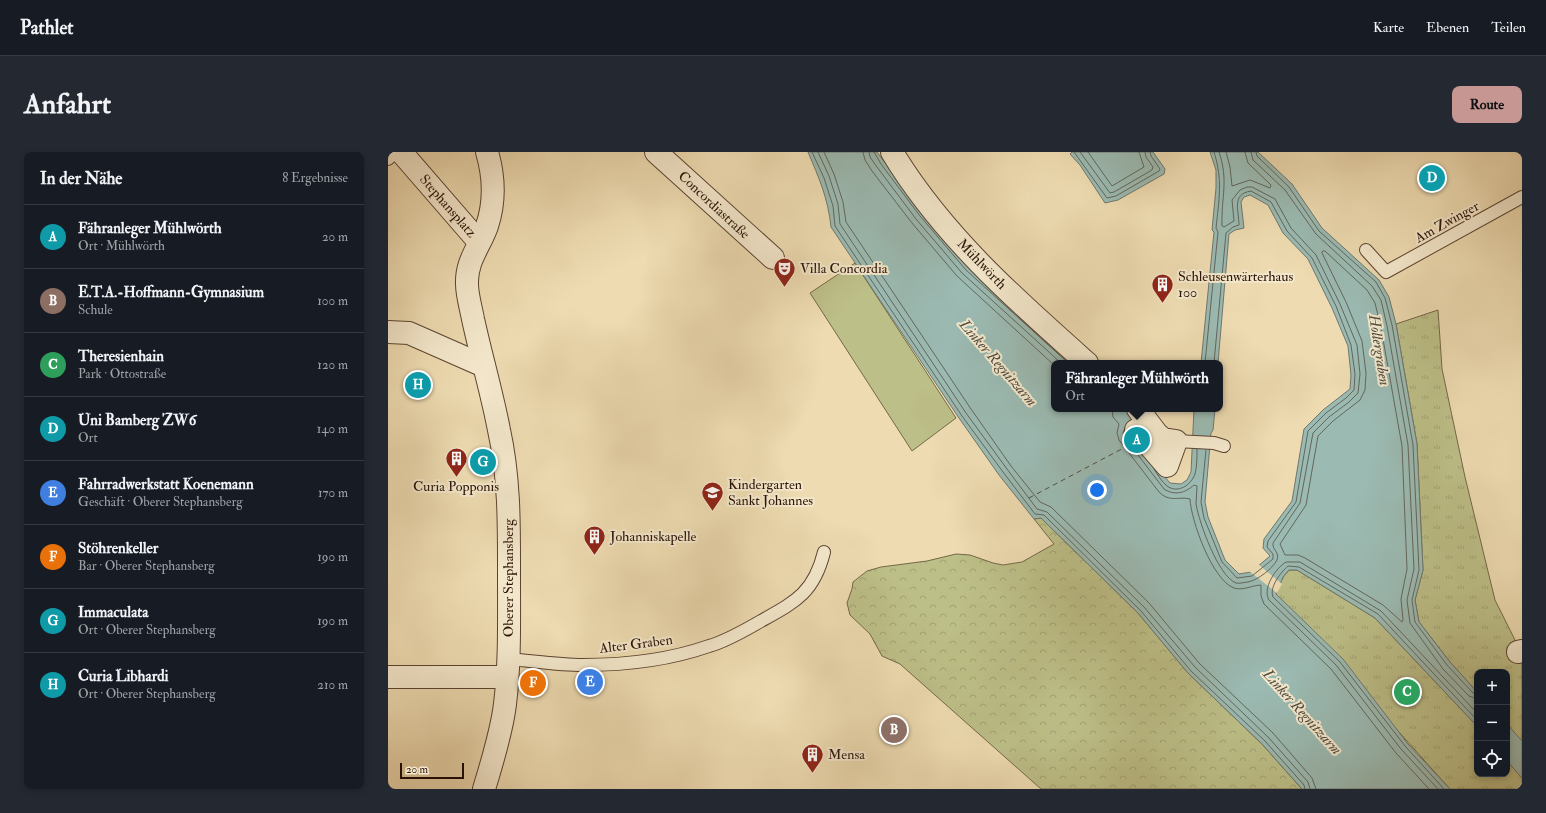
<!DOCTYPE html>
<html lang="de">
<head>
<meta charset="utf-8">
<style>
	:root { --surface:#171b24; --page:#242831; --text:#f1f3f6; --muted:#9ea1a6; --line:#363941; --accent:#c59692 }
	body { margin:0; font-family:"IM FELL Double Pica",serif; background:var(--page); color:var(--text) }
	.controls { position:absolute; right:12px; bottom:12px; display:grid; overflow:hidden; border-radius:8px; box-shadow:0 2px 6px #0003 }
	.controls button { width:36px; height:36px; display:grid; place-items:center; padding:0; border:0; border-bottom:1px solid var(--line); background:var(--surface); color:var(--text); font:20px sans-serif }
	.scale { position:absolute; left:12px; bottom:10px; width:64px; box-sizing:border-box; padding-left:4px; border:2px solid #2a1207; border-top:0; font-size:11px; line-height:14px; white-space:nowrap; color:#2a1207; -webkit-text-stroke:3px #f4e8cc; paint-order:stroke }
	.you { position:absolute; left:709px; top:338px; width:14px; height:14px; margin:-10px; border:3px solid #fff; border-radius:50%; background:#1a73e8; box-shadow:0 0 0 6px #1a73e833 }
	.badge { display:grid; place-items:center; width:26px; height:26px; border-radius:50%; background:var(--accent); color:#fff; font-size:13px; font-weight:700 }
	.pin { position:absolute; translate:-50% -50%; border:2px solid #fff; box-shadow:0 1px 4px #0006 }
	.popup { position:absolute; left:663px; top:208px; width:172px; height:52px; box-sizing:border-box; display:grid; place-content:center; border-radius:8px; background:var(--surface); filter:drop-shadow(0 1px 3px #0005); font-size:13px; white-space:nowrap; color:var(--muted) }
	.popup b { font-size:15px; color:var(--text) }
	.popup::after { content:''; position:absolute; left:50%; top:100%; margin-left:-8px; border:8px solid transparent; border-top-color:var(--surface) }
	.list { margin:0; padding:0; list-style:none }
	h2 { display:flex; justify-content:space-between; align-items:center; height:52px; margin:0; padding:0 16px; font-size:17px }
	h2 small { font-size:13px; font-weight:400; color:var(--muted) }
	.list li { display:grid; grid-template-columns:26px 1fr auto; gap:12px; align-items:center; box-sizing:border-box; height:64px; padding:0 16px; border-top:1px solid var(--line) }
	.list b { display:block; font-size:15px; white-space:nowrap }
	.list p { margin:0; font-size:13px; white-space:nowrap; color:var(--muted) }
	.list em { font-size:13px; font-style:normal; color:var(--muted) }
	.icon { flex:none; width:22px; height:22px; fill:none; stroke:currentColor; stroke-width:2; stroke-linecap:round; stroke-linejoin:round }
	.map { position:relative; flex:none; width:1134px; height:637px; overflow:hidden; border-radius:8px }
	header { display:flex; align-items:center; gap:24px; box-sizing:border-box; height:56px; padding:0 20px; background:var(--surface); border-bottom:1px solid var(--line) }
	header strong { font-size:19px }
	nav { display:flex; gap:22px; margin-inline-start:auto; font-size:14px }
	.intro { display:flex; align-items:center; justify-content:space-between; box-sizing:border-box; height:96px; padding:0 24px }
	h1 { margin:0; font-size:28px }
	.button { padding:10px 18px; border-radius:8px; background:var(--accent); color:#111; font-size:14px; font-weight:700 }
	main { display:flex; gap:24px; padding:0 24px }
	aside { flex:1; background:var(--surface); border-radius:8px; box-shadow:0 2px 6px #0003 }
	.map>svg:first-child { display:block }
</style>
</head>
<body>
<header>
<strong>Pathlet</strong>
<nav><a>Karte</a><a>Ebenen</a><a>Teilen</a></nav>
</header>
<div class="intro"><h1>Anfahrt</h1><a class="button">Route</a></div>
<main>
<aside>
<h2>In der Nähe<small>8 Ergebnisse</small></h2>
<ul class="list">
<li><span class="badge" style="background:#0f9aa8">A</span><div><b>Fähranleger Mühlwörth</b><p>Ort · Mühlwörth</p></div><em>20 m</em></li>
<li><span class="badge" style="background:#8d6e63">B</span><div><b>E.T.A.-Hoffmann-Gymnasium</b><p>Schule</p></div><em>100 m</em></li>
<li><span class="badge" style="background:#2e9e5b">C</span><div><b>Theresienhain</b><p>Park · Ottostraße</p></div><em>120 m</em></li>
<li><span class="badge" style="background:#0f9aa8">D</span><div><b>Uni Bamberg ZW6</b><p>Ort</p></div><em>140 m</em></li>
<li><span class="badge" style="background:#3f7fe0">E</span><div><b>Fahrradwerkstatt Koenemann</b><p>Geschäft · Oberer Stephansberg</p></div><em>170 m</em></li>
<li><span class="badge" style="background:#e8710a">F</span><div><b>Stöhrenkeller</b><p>Bar · Oberer Stephansberg</p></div><em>190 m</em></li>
<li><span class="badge" style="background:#0f9aa8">G</span><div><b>Immaculata</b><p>Ort · Oberer Stephansberg</p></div><em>190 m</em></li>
<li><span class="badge" style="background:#0f9aa8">H</span><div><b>Curia Libhardi</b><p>Ort · Oberer Stephansberg</p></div><em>210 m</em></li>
</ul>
</aside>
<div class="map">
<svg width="1134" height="637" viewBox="0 0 1134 637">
	<defs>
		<pattern id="forest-crowns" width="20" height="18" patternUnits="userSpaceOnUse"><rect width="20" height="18" fill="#bdbf88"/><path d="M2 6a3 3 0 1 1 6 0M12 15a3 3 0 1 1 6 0" fill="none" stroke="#a3a374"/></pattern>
		<pattern id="park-tufts" width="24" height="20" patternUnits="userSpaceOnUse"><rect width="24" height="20" fill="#bdbf88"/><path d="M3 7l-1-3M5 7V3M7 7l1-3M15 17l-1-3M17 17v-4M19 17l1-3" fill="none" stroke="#a3a374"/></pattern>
	</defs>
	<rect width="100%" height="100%" fill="#eedbb1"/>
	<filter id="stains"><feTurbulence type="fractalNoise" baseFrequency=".005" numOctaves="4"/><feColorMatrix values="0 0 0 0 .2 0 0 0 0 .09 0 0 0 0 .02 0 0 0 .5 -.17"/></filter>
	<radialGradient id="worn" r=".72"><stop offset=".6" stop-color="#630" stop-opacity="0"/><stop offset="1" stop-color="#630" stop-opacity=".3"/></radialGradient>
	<polygon fill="#bdbf88" stroke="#746848" points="467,111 568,266 524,299 422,141"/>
	<polygon fill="url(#forest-crowns)" stroke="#746848" points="653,366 750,461 800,521 874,592 914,637 653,637 512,512 494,504 482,482 462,463 459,451 464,437 465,430 479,419 493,415 539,409 568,402 582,403 605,411 615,413 634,410 666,392 646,367"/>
	<g fill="url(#park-tufts)" stroke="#746848">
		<polygon points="1050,158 1054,217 1077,325 1107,448 1134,502 1134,590 1119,574 1119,520 1089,520 1089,540 1062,510 1031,470 1027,448 1035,418 1029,292 1008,172"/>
		<polygon points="901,418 909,418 987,466 1089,574 1089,622 1119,622 1119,609 1134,626 1134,637 1062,637 887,442 895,425"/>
	</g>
	<g fill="#9bbab2" stroke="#6e776e">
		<path d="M420,0H489L535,61L686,211H666V257H738L752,275L771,318L782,331L793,332L799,328L803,320L806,257H827L825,278L823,281L817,350L820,365L837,408L851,422L863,420L882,404L875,396L876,387L904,349L916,277L935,258L962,237L963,223L960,194L944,156L920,107L895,81L880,53L862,43L856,45L853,50L856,76L847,78L841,82L830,211H813L826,80L824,78L828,36V18L822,0H870L904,32L934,76L991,128L1001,145L1008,172L1029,292L1035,418L1027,448L1031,470L1062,510L1089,540V574L987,466L909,418H901L895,425L888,442L955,507L1020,592L1062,637H914L874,592L800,521L750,461L653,366L646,367L611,323L571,266L443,75C440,46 431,26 420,0Z"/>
		<polygon points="684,0 765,0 777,17 776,22 730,48 717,51 692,13 682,2"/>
		<polygon points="1119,572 1134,589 1134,626 1119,609"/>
	</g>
	<polygon fill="#eedbb1" points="870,412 894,432 889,441 861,419"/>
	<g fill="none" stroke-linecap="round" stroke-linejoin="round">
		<g stroke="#62665c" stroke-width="1">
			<polyline points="424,0 436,26 445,54 447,74 574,264 615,320 647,362 656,363 753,459 803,519 877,589 916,633 917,637"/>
			<polyline points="430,0 441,24 450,52 452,72 578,261 619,317 649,357 659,360 756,455 807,515 881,586 920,630 922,637"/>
			<polyline points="436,0 446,22 455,50 458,70 583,257 623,314 652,350 663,355 761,451 811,511 885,581 924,626 928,637"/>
			<polyline points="475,0 477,8 484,19 524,71 569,124 666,213"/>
			<polyline points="481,0 482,5 489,15 528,67 574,121 673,211"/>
			<polyline points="486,0 493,12 532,64 578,118 680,211"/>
			<polyline points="686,0 719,46 728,44 771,19 772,17 763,4 762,0"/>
			<polyline points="692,0 722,41 726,40 764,18 765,15 758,5 757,0"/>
			<polyline points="700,0 724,34 756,15 751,0"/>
			<polyline points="838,0 842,15 844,34 862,28 882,36 883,33 860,11 857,0"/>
			<polyline points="863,0 865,8 897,38 928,82 984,134 993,148 999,174 1020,293 1026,417 1019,448 1022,471 1055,517 1081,544 1089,547"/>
			<polyline points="868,0 869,4 901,35 931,79 988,130 997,146 1004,173 1025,293 1031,418 1024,448 1027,470 1059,513 1085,541 1089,542"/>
			<polygon points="935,99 937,99 979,138 987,151 993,176 1014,294 1019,417 1013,447 1015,468 1014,470 995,453 917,406 910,403 897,403 892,392 918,353 930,284 945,269 972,248 977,238 978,221 974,189 958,150 934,101"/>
			<path d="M817,211L830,80L828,76C831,47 835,28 826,0"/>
			<path d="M724,257L725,265L731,272L729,281L731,288L771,340C782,351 791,344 802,347C803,368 824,428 846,436C855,439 865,433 873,433V444L876,452L943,517L1008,601L1041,637"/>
			<path d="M737,276L735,281L737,286L776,337C787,344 797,341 806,333L809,334C809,340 808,346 808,352C811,370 830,424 848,431C852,432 856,430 860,430C870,428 884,417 889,408C892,400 884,398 885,391L912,351L925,281L941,265L961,250L970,241L972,222L969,193L952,152L928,103L903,76L887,47L864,35H859L852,38L844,48L846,69L836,75L834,74C833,45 841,29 831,0"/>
			<path d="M818,298L813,350L816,366L834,410L849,426L864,424L885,407V402L879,395L880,389L908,350L920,279L938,261L958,246L966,238L967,222L963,193L948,154L924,106L899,79L883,50L863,39C843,42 851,59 851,73L845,75L838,81L826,211"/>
			<path d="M766,317C769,322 774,330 779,334C790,342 803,333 807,322C809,315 809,305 809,297"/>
			<path d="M1050,637L1013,597L948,513L881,448C874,436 888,416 898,410H912L993,459L1089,561"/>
			<path d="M1056,637L1017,594L952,510L885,445C881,435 893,420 900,414L911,415L990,462L1089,568"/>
		</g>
		<polyline stroke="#524d43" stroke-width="1" stroke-dasharray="5 4" stroke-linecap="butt" points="641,346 745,291"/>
		<defs>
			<g id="service">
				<polyline points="0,7 8,0"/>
				<polyline points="978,98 998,120 1134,45"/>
				<polyline points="788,289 826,291 836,294"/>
				<path d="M119,507C145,509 170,513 195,513C237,513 281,508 321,494C339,489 357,478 373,469C407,450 426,441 436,400"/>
			</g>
			<g id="minor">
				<polyline points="13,0 91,90"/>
				<polyline points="268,0 385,106"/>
				<path d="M504,0C554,83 628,148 699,211"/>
				<polyline points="0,180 21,181 96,214"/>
				<polyline points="748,278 779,314 788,289 775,287 769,282 750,257"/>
				<polyline points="1130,500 1134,499"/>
				<polyline points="0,525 119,525"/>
				<path d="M96,637C104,611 114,578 117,552C122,511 121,469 121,428C121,377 122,328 111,278C104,241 93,204 85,167C83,156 79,143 79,132C78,109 92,94 99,74C107,50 106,24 99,0"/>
			</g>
		</defs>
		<use href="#service" stroke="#5b4432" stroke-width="14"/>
		<use href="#minor" stroke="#5b4432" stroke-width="24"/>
		<use href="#service" stroke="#f4e8cc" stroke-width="12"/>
		<use href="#minor" stroke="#f4e8cc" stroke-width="22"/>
	</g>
	<defs>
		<symbol id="theatre-pin" viewBox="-11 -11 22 30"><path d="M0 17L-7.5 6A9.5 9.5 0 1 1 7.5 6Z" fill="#8f2418" stroke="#f4e8cc"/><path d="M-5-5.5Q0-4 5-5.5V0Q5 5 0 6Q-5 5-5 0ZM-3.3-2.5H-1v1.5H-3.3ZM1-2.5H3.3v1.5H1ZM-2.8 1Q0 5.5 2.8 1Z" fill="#fff"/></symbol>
		<symbol id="building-pin" viewBox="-11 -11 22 30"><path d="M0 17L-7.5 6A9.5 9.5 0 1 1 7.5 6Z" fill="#8f2418" stroke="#f4e8cc"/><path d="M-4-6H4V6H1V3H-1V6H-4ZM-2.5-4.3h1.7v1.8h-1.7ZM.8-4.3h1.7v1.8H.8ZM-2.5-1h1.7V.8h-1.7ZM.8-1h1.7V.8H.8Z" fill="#fff"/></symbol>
		<symbol id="school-pin" viewBox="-11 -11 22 30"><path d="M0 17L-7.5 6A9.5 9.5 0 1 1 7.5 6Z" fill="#8f2418" stroke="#f4e8cc"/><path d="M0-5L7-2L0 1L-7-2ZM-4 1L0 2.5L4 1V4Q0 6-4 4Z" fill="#fff"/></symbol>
	</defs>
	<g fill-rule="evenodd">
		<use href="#theatre-pin" x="384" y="104" width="25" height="34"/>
		<use href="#building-pin" x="762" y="120" width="25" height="34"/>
		<use href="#building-pin" x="56" y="294" width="25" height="34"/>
		<use href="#school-pin" x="312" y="328" width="25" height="34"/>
		<use href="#building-pin" x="194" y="372" width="25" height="34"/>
		<use href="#building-pin" x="412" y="590" width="25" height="34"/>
	</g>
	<g text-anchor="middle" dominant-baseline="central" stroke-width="4" stroke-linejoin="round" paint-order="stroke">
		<g font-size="14" fill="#2a1207" stroke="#f4e8cc">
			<text transform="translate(326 53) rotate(43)">Concordiastraße</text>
			<text transform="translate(60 54) rotate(49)">Stephansplatz</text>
			<text transform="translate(1059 70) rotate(-29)">Am Zwinger</text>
			<text transform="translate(594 112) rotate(46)">Mühlwörth</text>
			<text transform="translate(120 426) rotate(-90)">Oberer Stephansberg</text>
			<text transform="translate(248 492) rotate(-7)">Alter Graben</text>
		</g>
		<g font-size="14" fill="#2a1207" stroke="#f4e8cc" text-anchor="start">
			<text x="412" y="116">Villa Concordia</text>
			<text x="790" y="124">Schleusenwärterhaus<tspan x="790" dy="16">100</tspan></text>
			<text x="340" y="332">Kindergarten<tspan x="340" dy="16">Sankt Johannes</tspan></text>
			<text x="68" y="334" text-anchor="middle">Curia Popponis</text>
			<text x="222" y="384">Johanniskapelle</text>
			<text x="440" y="602">Mensa</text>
		</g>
		<g font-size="15" font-style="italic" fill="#524d43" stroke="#f4e8cc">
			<text transform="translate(991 198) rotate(81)">Hollergraben</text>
			<text transform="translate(610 211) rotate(49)">Linker Regnitzarm</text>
			<text transform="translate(914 560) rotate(48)">Linker Regnitzarm</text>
		</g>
	</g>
	<rect width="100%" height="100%" filter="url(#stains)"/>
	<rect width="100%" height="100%" fill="url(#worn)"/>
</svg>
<div class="controls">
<button>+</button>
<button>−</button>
<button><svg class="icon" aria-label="locate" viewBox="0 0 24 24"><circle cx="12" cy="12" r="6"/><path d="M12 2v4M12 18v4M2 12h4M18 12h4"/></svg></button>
</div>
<div class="scale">20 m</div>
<div class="you"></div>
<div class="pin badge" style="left:749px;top:288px;background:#0f9aa8">A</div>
<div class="popup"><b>Fähranleger Mühlwörth</b>Ort</div>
<div class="pin badge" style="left:506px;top:578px;background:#8d6e63">B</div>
<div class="pin badge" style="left:1019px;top:540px;background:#2e9e5b">C</div>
<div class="pin badge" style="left:1044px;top:26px;background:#0f9aa8">D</div>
<div class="pin badge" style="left:202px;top:530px;background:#3f7fe0">E</div>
<div class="pin badge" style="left:145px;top:531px;background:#e8710a">F</div>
<div class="pin badge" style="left:95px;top:310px;background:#0f9aa8">G</div>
<div class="pin badge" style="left:30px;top:233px;background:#0f9aa8">H</div>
</div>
</main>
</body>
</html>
